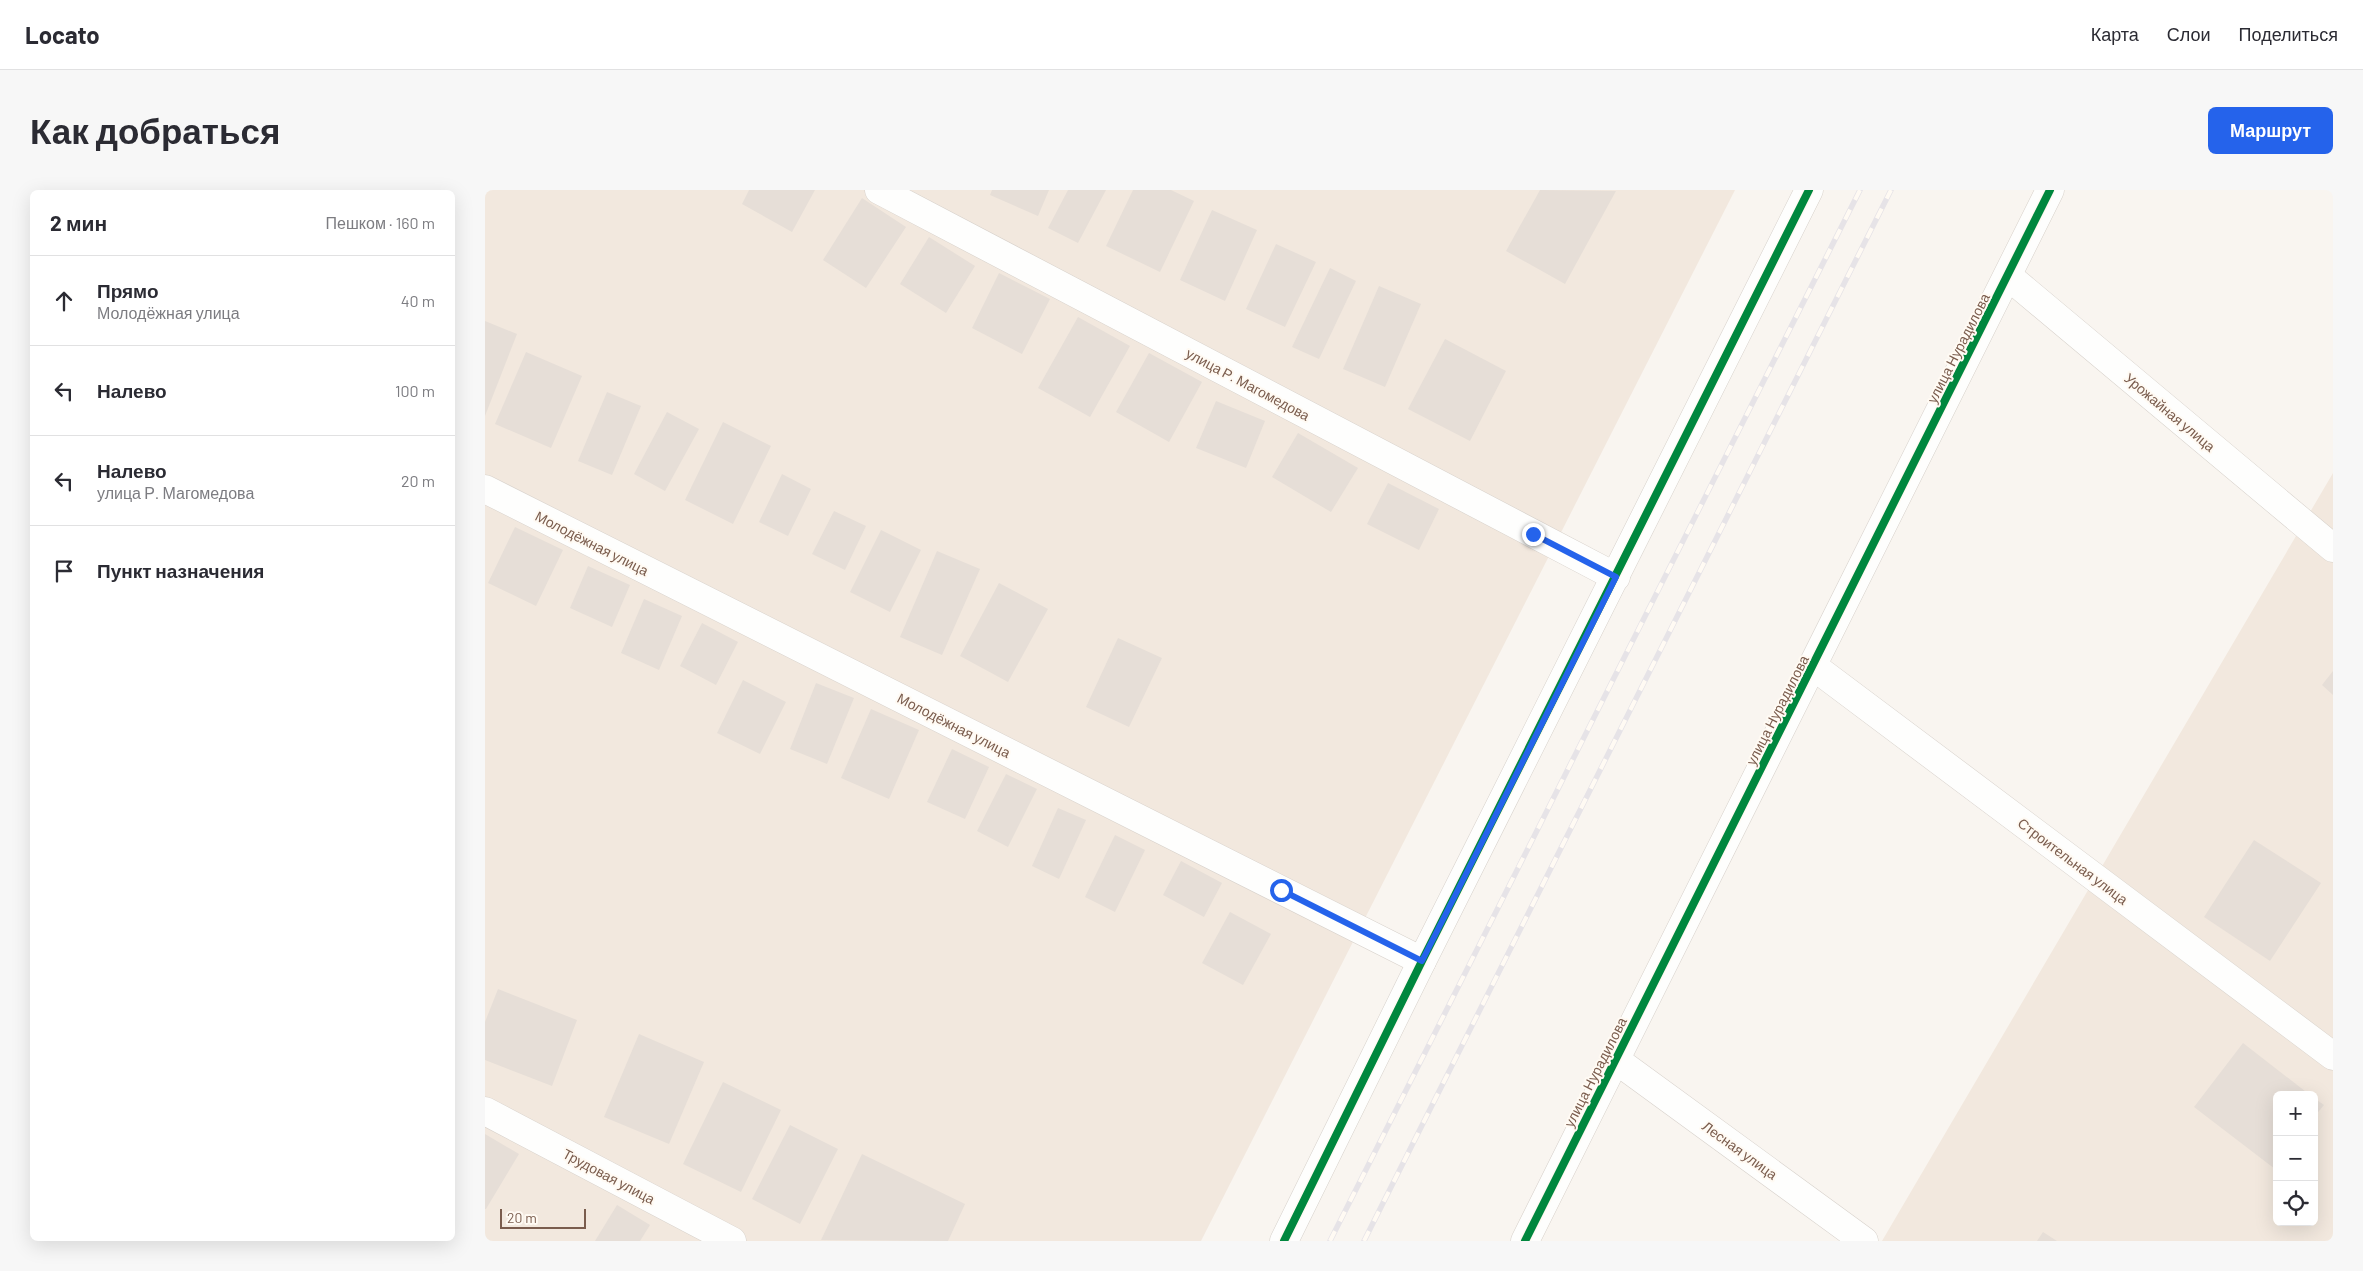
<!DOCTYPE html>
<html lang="ru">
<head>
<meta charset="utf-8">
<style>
	:root { --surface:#fff; --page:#f7f7f7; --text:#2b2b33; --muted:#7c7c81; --line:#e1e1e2; --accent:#2563eb }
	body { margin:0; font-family:Barlow,sans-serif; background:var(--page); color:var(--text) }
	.controls { position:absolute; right:15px; bottom:15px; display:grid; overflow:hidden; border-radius:8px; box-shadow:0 5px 20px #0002 }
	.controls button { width:45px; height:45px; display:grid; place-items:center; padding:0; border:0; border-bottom:1px solid var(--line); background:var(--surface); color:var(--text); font:25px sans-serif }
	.scale { position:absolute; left:15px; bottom:12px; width:86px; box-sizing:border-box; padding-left:5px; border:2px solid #7a5c4d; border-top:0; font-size:14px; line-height:18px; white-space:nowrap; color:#7a5c4d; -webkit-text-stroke:4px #fffaf3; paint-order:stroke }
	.stop { position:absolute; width:15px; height:15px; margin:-11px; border:4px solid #2563eb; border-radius:50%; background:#fff }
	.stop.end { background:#2563eb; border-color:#fff; box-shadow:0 1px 5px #0008 }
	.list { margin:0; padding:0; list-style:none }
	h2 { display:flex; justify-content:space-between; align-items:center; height:65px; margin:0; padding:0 20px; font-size:21px }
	h2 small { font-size:16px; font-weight:400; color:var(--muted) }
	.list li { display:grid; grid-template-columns:32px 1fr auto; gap:15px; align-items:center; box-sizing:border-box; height:90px; padding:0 20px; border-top:1px solid var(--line) }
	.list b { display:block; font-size:19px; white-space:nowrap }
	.list p { margin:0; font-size:16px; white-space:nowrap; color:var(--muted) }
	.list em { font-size:16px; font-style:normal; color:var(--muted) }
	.icon { flex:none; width:28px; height:28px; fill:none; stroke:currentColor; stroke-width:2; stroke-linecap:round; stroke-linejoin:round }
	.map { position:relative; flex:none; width:1848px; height:1051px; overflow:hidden; border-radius:8px }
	header { display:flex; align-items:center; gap:30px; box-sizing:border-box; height:70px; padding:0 25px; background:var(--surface); border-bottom:1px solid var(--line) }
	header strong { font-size:24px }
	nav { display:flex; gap:28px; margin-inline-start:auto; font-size:18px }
	.intro { display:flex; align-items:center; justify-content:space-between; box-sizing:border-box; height:120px; padding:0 30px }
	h1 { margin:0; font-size:35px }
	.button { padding:12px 22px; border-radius:8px; background:var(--accent); color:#fff; font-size:18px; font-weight:700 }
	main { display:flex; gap:30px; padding:0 30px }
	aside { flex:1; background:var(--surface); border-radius:8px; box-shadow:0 5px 20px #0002 }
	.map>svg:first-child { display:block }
</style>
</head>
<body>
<header>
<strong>Locato</strong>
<nav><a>Карта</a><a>Слои</a><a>Поделиться</a></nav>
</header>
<div class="intro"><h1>Как добраться</h1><a class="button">Маршрут</a></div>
<main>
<aside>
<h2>2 мин<small>Пешком · 160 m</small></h2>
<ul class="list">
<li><svg class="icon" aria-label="ahead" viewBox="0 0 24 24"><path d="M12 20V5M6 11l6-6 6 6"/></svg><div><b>Прямо</b><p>Молодёжная улица</p></div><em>40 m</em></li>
<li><svg class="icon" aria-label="left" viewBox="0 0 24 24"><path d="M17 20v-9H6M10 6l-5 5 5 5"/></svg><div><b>Налево</b></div><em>100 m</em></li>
<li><svg class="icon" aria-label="left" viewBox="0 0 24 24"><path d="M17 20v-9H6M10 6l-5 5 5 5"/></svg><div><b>Налево</b><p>улица Р. Магомедова</p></div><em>20 m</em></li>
<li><svg class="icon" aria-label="arrive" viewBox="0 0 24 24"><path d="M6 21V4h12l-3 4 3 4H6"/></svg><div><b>Пункт назначения</b></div></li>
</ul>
</aside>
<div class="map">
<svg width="1848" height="1051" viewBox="0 0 1848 1051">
	<rect width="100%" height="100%" fill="#f9f5f0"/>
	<g fill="#f2e8de" fill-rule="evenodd">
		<polygon points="0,0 1250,0 716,1051 0,1051"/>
		<path d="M1848,283V1051H1397ZM1792,905H1829V1032H1792Z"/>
	</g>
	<g fill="#e6ded7">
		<polygon points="264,0 330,0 307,42 257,14"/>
		<polygon points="507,0 564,0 553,26 505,5"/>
		<polygon points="583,0 621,0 593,53 563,38"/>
		<polygon points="648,0 686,0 709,11 675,82 621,56"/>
		<polygon points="1055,0 1131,1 1080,94 1021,61"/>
		<polygon points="377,8 421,37 381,98 338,70"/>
		<polygon points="727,20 772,40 740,111 695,90"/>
		<polygon points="444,47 490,76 461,123 415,94"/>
		<polygon points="791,54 831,72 800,137 761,119"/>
		<polygon points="845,78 871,91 834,169 807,157"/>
		<polygon points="514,83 565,109 537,164 487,138"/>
		<polygon points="894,96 936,114 900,197 858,179"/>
		<polygon points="593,127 645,156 605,227 553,198"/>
		<polygon points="0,131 32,144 0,226"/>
		<polygon points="960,149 1021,181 985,251 923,219"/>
		<polygon points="41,162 97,186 66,258 10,234"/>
		<polygon points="664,163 717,192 684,252 631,222"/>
		<polygon points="122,202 156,216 127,285 93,271"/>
		<polygon points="731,211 780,231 761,278 711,258"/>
		<polygon points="182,222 214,239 180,301 149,284"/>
		<polygon points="238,232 286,256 248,334 200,310"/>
		<polygon points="813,243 873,278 846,322 787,287"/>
		<polygon points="297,284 326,299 303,346 274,332"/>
		<polygon points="903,293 954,319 934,360 882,334"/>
		<polygon points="349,321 381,336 360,380 327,364"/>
		<polygon points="30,337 78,360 51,416 3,393"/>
		<polygon points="396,340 436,360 405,422 365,402"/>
		<polygon points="452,361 495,379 457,465 415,447"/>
		<polygon points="103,376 145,395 127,437 85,418"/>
		<polygon points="514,393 563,419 523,492 475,466"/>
		<polygon points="159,409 197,426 174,480 136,463"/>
		<polygon points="217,433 253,452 231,495 195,476"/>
		<polygon points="633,448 677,468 644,537 601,517"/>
		<polygon points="1848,481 1848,505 1837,495"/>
		<polygon points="258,490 301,512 275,564 232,543"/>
		<polygon points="331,493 369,508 342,574 305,559"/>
		<polygon points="386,519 434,540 404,609 356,588"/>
		<polygon points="467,559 504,577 480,629 442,612"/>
		<polygon points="521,584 552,599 523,657 492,641"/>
		<polygon points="573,618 601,630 574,689 547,676"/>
		<polygon points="630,645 660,660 630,722 600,707"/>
		<polygon points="1769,650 1836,693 1785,771 1719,727"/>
		<polygon points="696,671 737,693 719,727 678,705"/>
		<polygon points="745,722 786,744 758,795 717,773"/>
		<polygon points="13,799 92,830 67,896 0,870 0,832"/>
		<polygon points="154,844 219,872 184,954 119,927"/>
		<polygon points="1758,853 1825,905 1792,905 1792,977 1790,979 1709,917"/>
		<polygon points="238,892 296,920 256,1002 198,974"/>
		<polygon points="1829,908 1839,915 1829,927"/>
		<polygon points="305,935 353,959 315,1034 267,1009"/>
		<polygon points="0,944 34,964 1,1019 0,1019"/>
		<polygon points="377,964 480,1014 463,1051 336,1050"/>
		<polygon points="132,1015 165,1035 155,1051 110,1051"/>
		<polygon points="1558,1042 1572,1051 1552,1051"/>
	</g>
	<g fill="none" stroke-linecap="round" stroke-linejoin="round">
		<defs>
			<g id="street">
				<polyline points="394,0 1131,387"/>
				<polyline points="1523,86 1848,358"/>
				<polyline points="0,299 937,771"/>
				<polyline points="1328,476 1848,866"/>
				<polyline points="1131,870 1379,1051"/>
				<polyline points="0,921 247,1051"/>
				<polyline points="799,1051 937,771 1324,0"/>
				<polyline points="1040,1051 1565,0"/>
			</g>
		</defs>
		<use href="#street" stroke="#d7d1cb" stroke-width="29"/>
		<use href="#street" stroke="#fefefd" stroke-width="28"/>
		<defs>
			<g id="rail">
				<polyline points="845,1051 1375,0"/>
				<polyline points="879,1051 1406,0"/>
			</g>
		</defs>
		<use href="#rail" stroke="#e6e3e7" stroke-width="5.5"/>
		<use href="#rail" stroke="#fffaf3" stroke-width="4" stroke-dasharray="11" stroke-linecap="butt"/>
		<defs>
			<g id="cycleway">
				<polyline points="799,1051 937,771 1324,0"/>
				<polyline points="1040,1051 1565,0"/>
			</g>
		</defs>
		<use href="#cycleway" stroke="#fffaf3" stroke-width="11"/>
		<use href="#cycleway" stroke="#00873e" stroke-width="8"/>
	</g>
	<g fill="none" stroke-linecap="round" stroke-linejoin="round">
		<polyline stroke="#2563eb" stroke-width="6" points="796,700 937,771 1131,387 1048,344"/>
	</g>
	<g text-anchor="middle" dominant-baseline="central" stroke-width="4" stroke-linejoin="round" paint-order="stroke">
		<g font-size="14" fill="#7a5c4d" stroke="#fffaf3">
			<text transform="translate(1473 158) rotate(-63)">улица Нурадилова</text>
			<text transform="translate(763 194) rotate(28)">улица Р. Магомедова</text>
			<text transform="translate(1685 222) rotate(40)">Урожайная улица</text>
			<text transform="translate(107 353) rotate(27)">Молодёжная улица</text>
			<text transform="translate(1292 520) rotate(-63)">улица Нурадилова</text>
			<text transform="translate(469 535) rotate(27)">Молодёжная улица</text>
			<text transform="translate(1588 671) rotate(37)">Строительная улица</text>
			<text transform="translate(1110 882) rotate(-63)">улица Нурадилова</text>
			<text transform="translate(1255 960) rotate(36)">Лесная улица</text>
			<text transform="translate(124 986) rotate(28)">Трудовая улица</text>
		</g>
	</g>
</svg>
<div class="controls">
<button>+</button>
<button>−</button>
<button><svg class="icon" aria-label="locate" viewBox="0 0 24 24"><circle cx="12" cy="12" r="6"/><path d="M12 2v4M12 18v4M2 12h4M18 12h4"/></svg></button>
</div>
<div class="scale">20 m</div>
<div class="stop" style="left:796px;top:700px"></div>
<div class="stop end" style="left:1048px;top:344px"></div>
</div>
</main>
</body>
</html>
